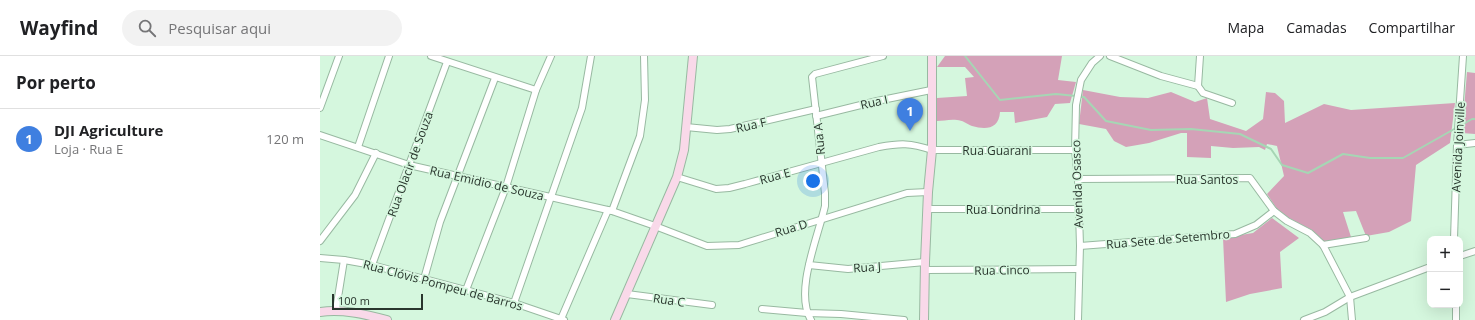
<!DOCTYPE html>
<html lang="pt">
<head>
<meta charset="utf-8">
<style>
	:root { --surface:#fff; --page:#f2f2f2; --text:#202124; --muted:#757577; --line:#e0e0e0; --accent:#bf3e87 }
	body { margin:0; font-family:"Open Sans",sans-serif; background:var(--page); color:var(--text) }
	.controls { position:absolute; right:12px; bottom:12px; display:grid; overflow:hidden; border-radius:8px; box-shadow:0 4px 16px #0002 }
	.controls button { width:36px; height:36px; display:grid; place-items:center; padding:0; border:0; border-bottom:1px solid var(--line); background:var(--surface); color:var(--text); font:20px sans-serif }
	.scale { position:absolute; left:12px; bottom:10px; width:91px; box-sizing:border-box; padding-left:4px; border:2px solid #29362d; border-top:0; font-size:11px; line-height:14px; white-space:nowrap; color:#29362d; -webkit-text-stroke:3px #d5f7de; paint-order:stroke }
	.you { position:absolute; left:493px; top:125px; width:14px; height:14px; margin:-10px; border:3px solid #fff; border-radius:50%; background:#1a73e8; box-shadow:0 0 0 6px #1a73e833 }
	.badge { display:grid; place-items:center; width:26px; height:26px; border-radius:50%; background:var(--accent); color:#fff; font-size:13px; font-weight:700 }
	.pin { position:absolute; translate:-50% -33px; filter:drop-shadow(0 1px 2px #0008) }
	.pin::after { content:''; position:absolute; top:21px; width:14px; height:12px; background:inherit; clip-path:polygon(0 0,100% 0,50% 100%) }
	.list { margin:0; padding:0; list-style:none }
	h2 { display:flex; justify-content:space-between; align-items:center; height:52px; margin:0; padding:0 16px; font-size:17px }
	h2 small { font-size:13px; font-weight:400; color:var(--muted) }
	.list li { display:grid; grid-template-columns:26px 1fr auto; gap:12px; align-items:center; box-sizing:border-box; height:60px; padding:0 16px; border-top:1px solid var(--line) }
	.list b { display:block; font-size:15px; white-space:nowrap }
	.list p { margin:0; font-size:13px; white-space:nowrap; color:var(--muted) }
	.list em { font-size:13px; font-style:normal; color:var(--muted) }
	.icon { flex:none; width:22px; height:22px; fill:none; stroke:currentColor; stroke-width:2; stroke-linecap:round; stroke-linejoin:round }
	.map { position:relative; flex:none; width:1155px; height:264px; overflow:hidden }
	header { display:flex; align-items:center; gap:24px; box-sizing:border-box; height:56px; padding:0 20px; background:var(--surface); border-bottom:1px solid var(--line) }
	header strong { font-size:19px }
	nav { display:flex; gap:22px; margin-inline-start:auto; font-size:14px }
	.search { width:280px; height:36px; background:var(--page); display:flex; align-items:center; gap:10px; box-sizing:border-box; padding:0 14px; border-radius:22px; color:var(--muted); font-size:15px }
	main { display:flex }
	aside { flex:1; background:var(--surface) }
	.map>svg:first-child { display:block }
</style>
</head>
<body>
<header>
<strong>Wayfind</strong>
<div class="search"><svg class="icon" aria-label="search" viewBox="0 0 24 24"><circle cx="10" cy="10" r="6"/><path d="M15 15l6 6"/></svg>Pesquisar aqui</div>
<nav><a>Mapa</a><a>Camadas</a><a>Compartilhar</a></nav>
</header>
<main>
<aside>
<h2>Por perto<small></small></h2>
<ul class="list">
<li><span class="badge" style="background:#3f7fe0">1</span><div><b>DJI Agriculture</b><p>Loja · Rua E</p></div><em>120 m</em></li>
</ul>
</aside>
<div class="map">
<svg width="1155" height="264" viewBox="0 0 1155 264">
	<rect width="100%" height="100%" fill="#d5f7de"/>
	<g fill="#d4a1b8">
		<path d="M625,0H742L738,24L756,26L750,47L735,48L727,61L695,67L694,56H680C679,73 666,74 652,70C647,68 642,64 637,64C630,63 623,65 617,65V42L647,40L645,22L654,21L645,11H617Z"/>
		<polygon points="1147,16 1155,17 1155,78 1142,77"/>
		<polygon points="763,34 800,41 828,42 851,36 875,46 887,42 890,63 926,75 943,63 946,36 955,37 964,45 965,67 1004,48 1031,54 1135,47 1130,87 1096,109 1091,165 1069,176 1046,180 1036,155 1023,156 1031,181 1004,187 992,174 969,162 957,153 947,138 964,120 957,90 947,88 945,94 939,91 913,92 891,90 891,102 867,101 867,77 861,77 829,87 806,91 794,85 786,73 759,68"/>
		<polygon points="952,162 979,182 960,196 962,232 930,238 906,246 903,182 933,177"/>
	</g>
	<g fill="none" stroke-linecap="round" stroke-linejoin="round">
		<g stroke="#a6d6b4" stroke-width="2">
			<polyline points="645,0 680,44 736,38 756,40"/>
			<polyline points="760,41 764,41 786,65 831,74 871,73 920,78 951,93 962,109 988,117 1023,98 1050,102 1083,102 1136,72"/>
			<polyline points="1140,70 1152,63 1155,63"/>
		</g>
		<defs>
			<g id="street">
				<polyline points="111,0 216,34"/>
				<polyline points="790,0 841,20 878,30 883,37 912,47"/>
				<polyline points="878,30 880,0"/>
				<polyline points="0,52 19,0"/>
				<polyline points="496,60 557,45 611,34"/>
				<polyline points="366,71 397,74 410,73 496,53"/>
				<polyline points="0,79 89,109 292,155 335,170 387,190 419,189 587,137 608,136"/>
				<polyline points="1137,89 1155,87"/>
				<polyline points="38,91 69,0"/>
				<path d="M357,121L396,133L409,132L425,128L559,91C581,87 590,87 612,94H755"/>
				<polyline points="758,123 930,122 954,155 967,165 990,177 1003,189 1030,241 1032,264"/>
				<polyline points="607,153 758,153"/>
				<polyline points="292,155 320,80 325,44 324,0"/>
				<polyline points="1134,183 1137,89 1143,0"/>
				<polyline points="0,185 35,139 56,97"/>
				<polyline points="1003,189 1046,182"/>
				<polyline points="760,190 915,178 936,169 954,155"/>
				<polyline points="1140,200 1155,195"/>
				<polyline points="0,202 24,204 52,209 194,247 244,264"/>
				<polyline points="52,209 127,6"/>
				<polyline points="489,209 528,213 605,206"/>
				<polyline points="605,214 759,213"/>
				<polyline points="104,223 120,166 175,22"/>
				<polyline points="146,234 186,131 216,34 231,0"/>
				<polyline points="307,238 392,249"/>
				<polyline points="194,247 262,52 271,0"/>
				<polyline points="442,253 487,257 521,258 584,264"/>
				<polyline points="16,254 24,204"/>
				<polyline points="241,263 288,154"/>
				<path d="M491,264C474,236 498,181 505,150V137L492,21L495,18L563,0"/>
				<polyline points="758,264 760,190 758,123 755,94 756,49 761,24 772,7 780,0"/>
				<polyline points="984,264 1005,256 1030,241 1110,211"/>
				<polyline points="1136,264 1136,249"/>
			</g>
			<g id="secondary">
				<path d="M0,256C23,253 44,258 67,264"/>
				<polyline points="295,264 357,121 364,94 373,0"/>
				<polyline points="604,264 605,206 608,136 612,94 612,0"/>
			</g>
		</defs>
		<use href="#street" stroke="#98b9a1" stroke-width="8"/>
		<use href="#secondary" stroke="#98b9a1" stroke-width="10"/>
		<use href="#street" stroke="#fff" stroke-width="6"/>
		<use href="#secondary" stroke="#f9d9e9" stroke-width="8"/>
	</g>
	<g text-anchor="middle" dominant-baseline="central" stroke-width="3.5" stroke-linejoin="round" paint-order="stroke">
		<g font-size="12" fill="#29362d" stroke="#d5f7de">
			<text transform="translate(554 46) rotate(-13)">Rua I</text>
			<text transform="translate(431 69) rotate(-13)">Rua F</text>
			<text transform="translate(499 83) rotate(-95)">Rua A</text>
			<text transform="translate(1138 91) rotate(-87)">Avenida Joinville</text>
			<text x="677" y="94">Rua Guarani</text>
			<text transform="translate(90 108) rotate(-70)">Rua Olacir de Souza</text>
			<text transform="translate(455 120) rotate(-15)">Rua E</text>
			<text x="887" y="123">Rua Santos</text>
			<text transform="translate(167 127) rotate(13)">Rua Emidio de Souza</text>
			<text transform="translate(757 128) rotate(-92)">Avenida Osasco</text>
			<text x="683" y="153">Rua Londrina</text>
			<text transform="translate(471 172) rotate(-17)">Rua D</text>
			<text transform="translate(848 183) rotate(-5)">Rua Sete de Setembro</text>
			<text transform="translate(547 211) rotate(-4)">Rua J</text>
			<text transform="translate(682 214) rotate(-1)">Rua Cinco</text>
			<text transform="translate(123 229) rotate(15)">Rua Clóvis Pompeu de Barros</text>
			<text transform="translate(349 244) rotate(8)">Rua C</text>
		</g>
	</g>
</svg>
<div class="controls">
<button>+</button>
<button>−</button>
</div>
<div class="scale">100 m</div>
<div class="you"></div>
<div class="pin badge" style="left:590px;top:75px;background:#3f7fe0">1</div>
</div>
</main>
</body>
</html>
